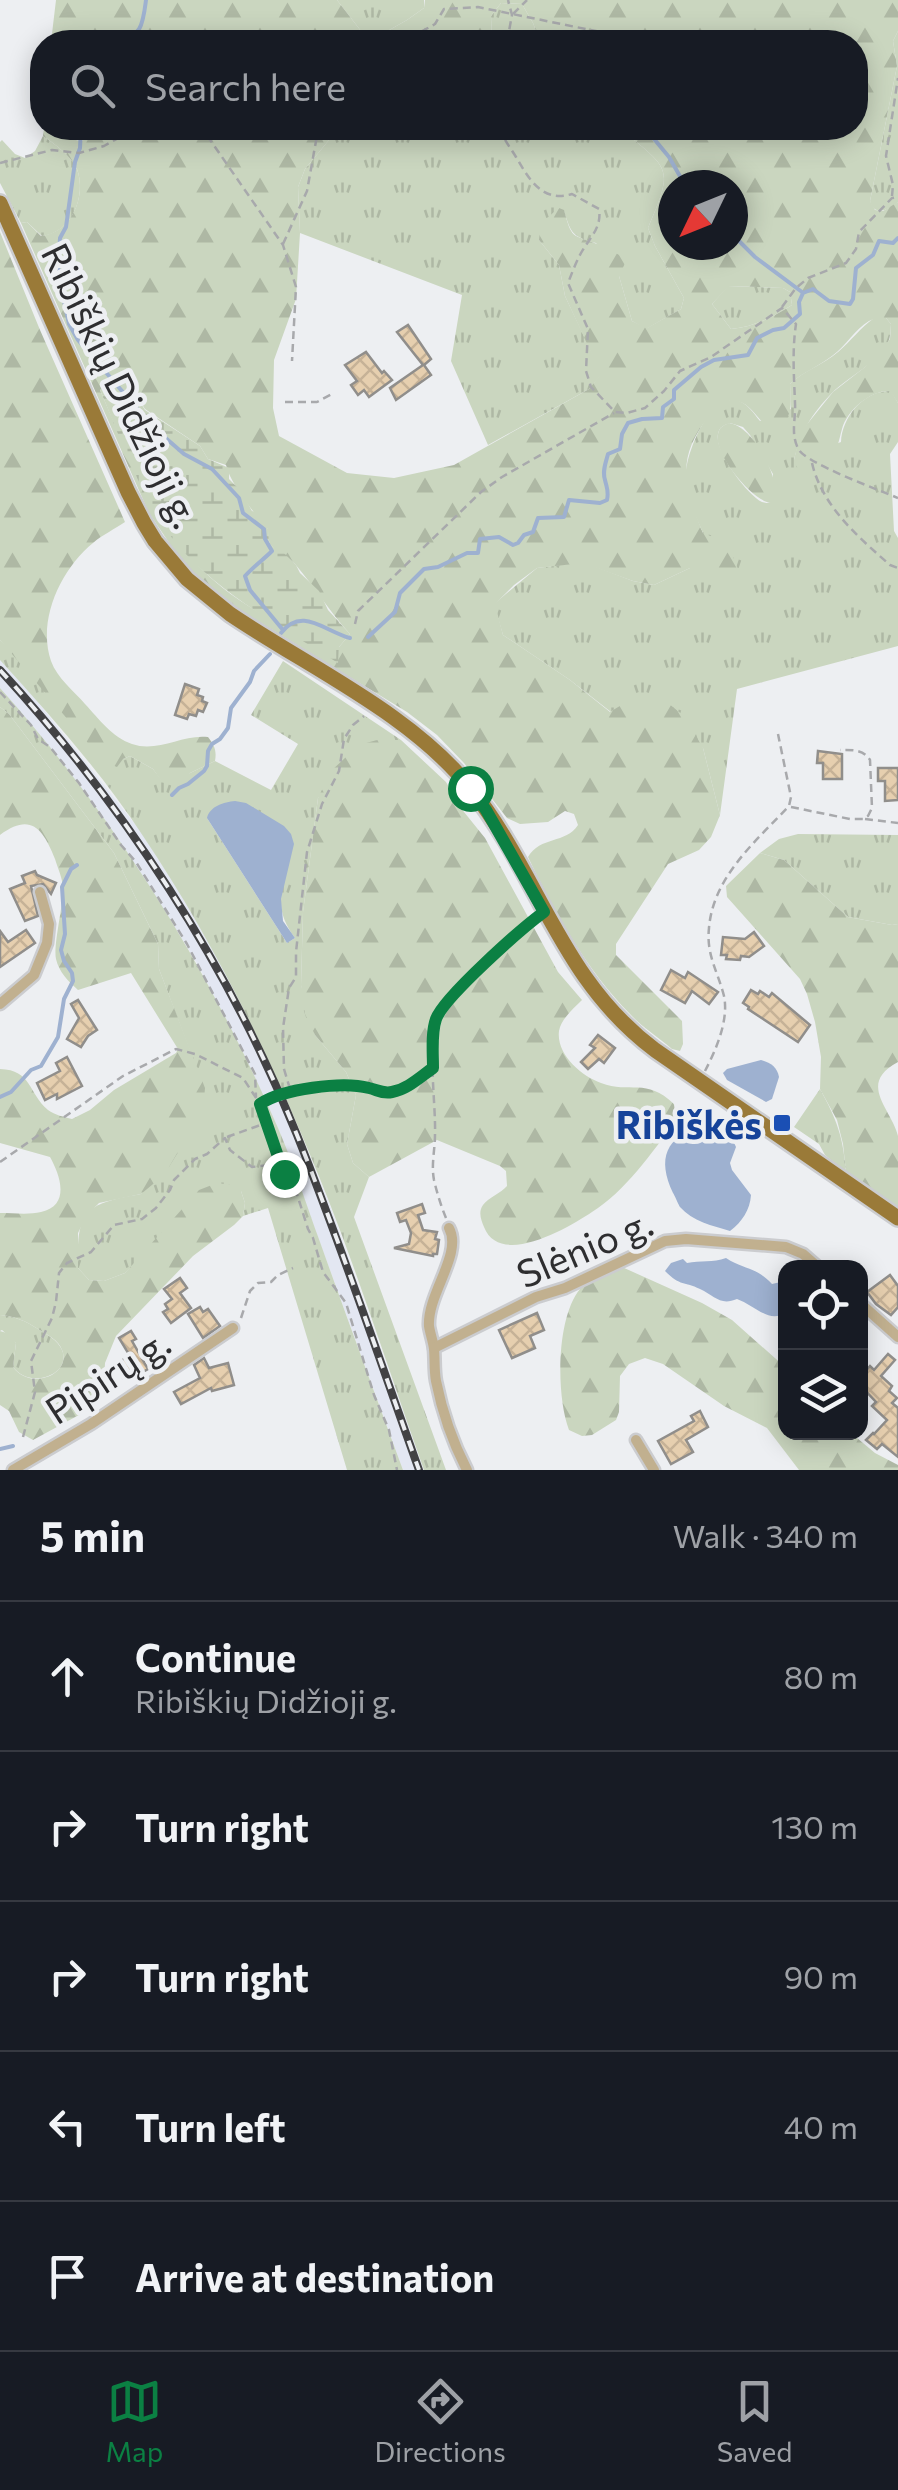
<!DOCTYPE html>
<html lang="en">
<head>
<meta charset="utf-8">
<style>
	:root { --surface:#171b24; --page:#20242c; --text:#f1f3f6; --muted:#9ea1a6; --line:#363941; --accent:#0b8043 }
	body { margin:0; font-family:Commissioner,sans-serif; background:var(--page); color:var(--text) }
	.controls { position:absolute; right:30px; bottom:30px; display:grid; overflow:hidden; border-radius:20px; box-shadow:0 5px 25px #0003 }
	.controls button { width:90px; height:90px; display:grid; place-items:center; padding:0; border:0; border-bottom:2px solid var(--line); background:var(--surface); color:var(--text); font:50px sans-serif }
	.compass { position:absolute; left:658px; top:170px; width:90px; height:90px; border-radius:50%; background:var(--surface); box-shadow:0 5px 25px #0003; rotate:227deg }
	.stop { position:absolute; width:30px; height:30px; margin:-22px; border:8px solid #0b8043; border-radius:50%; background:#fff }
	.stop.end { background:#0b8043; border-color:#fff; box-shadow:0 2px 10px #0008 }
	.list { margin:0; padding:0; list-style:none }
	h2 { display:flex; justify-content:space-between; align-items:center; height:130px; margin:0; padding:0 40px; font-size:42px }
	h2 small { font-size:32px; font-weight:400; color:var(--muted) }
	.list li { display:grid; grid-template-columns:65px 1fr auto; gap:30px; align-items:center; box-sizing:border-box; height:150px; padding:0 40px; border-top:2px solid var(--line) }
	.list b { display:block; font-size:38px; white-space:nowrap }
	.list p { margin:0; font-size:32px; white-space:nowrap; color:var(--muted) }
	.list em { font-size:32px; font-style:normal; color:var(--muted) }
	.icon { flex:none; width:55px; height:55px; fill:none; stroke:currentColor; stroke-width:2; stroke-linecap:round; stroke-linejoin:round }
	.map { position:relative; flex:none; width:898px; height:1470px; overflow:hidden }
	.search { position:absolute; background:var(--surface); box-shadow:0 5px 25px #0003; left:30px; right:30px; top:30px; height:110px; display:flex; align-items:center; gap:25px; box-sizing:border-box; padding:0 35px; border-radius:40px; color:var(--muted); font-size:38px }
	.sheet { height:880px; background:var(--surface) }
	nav { display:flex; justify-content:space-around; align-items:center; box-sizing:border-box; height:140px; border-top:2px solid var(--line); background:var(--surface); font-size:28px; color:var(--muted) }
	nav a { display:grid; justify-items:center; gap:5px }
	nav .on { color:var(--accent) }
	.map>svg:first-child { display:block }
</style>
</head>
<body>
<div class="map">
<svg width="898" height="1470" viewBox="0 0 898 1470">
	<defs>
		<pattern id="grass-tufts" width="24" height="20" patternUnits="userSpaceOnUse" patternTransform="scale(2.5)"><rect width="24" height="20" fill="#cad6bf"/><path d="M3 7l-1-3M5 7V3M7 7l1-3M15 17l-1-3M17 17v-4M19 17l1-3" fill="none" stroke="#aeb8a4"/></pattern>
		<pattern id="forest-firs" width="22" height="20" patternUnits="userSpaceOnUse" patternTransform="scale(2.5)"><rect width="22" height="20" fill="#cad6bf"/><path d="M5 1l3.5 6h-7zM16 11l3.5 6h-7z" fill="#aeb8a4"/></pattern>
		<pattern id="wetland-marsh" width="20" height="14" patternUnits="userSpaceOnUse" patternTransform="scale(2.5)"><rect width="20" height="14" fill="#cad6bf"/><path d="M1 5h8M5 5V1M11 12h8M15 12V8" fill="none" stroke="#aeb8a4"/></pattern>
		<pattern id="building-cross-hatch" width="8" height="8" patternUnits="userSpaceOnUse" patternTransform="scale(2.5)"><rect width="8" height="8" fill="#e6cfaf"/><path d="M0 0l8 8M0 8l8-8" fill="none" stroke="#c6b297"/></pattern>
	</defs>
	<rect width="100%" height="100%" fill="#edeff2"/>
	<polygon fill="#e3e7f2" points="0,660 33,696 142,833 182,897 229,979 275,1073 328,1200 424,1470 403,1470 280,1133 247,1060 197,963 143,876 86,794 0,688"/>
	<g fill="url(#grass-tufts)" fill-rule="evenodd">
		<polygon points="337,0 424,0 424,8 407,20 377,37 361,31"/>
		<polygon points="501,3 522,4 533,23 540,42 492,42 491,16"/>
		<path d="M898,31V202C889,210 874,217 870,201L897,66L893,41Z"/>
		<path d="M339,128H620C669,170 675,165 648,228L655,246L684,298L681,309L646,329L632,321L619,276L596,243C572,237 571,233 564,211L539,240L559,265L565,296L602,374L589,389L488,445L451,361L462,295L300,233L298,187L305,169Z"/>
		<path d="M43,136C55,144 71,156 77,169C87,197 71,233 42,236L27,222L21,223L0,183V142L2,140L15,154L25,158L35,151Z"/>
		<path d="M728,286L783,288L790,292L792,305C773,317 754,327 731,329L712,304Z"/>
		<path d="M874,318H886L891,324C891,325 890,339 889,340C879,363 849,376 832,393C811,415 801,431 794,460L841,442C842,417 864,390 891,391L898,403V442L890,454L894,531L898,538V646L737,689L720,815L703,748L611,712L570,680L503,635L494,604L537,568L583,562L633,581L654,585L690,568L703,533C695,514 684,494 686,473C687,452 709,395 736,400C747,402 754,414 760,421L791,409L790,384C804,370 823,365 838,352C851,341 860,328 874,318ZM730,423L743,427L750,435L773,474L770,503C768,503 765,503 762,502C747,495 714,450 718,434C720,426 723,426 730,423Z"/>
		<path d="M0,640L123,759L130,756L153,769L163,782L190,773L215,761L271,790L298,744L251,715L283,661L401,740H377L318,798L303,912L301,985L315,1035L346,1072L356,1095L347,1144L353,1163L369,1177L354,1217L446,1470H424C392,1380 363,1288 328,1199C278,1073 219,949 143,836C102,773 50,715 0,660ZM207,818L285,880C277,902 281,919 295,938L287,943Z"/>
		<path d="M0,688C116,818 209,969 278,1128C294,1165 306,1204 320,1242C347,1318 375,1394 403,1470H347L268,1208L243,1216L245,1203L241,1191L141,1257L125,1273L104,1281L89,1280L78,1268C77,1210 84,1204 141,1194L204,1088L159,969L158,944L114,853L9,714L0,707Z"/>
		<polygon points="798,834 898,835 898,924 892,925 848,917 784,860 760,853 779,839"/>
		<path d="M820,1089C837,1120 843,1136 846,1172L825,1155L819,1144L794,1127Z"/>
		<path d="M0,1315C14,1316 26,1321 38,1329C46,1334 58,1340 62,1350C72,1373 32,1391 13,1367L16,1343L2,1330L0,1331Z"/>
	</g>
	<g fill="url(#forest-firs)" fill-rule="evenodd">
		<path d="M56,0H337L361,31L377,37L407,20L424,8L425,0H898V31L893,41L897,66L870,201L875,210L883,211L898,202V403L890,391C871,390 847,410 842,429C836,451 834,472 805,476L799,472L794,460L800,433L833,392L865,367L878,354L890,339L891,324L886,318C877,318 877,317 869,321C855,329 846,346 832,356C818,367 803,372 790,384C791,405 795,425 767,426C757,419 750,403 737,401C726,398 717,407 710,415C675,458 684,486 703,533L728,543L737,567L731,582L690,568L654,585L633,581L583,563L537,568L514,585L495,604L503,635L570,680L610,712L641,693L663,699L684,716L703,748L720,815L711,837L699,850L668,864L616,944V955L682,1021L683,1044L680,1051L672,1049C658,1037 642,1027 630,1014C587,971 554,911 528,857C540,836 566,844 578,825L574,814L565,811L548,822L520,824L507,818L464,763L437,735L407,712L235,607L199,579L176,553L149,513L21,223L27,222L41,236C71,233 87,197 77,169C71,156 55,144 43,136L44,128H59L65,138L81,141L113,128H339L305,169L298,187L300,233L296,299L274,360L273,408L279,436L347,473L394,478L454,465L589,389L601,374L565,296L559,265L539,240C540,225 547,217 559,208L564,210C572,239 571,234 597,244C607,248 617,254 627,259L619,276L632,321L647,328L681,309L684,298L655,246L648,228C675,165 669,170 620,128H856V42H540L533,23L522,4L501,3L491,16L492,42H443L430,34L420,38L417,42H101L96,36L70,37L67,42H51ZM673,185H733V245H673ZM729,286L783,288L790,292L792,305C773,317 754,327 731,329L712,304ZM100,390L135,394L145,409L200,446L208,459L226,465C231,485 254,513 268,529C268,534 268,540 270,544C275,551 288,556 295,564C314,586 329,611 350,634L339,647C313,636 284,627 260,613C167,560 140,482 100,390Z"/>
		<path d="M0,232L40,330L125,522C115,529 102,535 93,543C61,569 37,620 51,661C57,678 74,691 85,704C99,719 112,737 132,744C158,753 182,734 208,737C214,745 217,750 215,761L190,773L173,786L162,782L153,769L130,756L123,759L117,767L104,762L0,640Z"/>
		<path d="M729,423C753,426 778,475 776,498L770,503C752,500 713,454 718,434C720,426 723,426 729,423Z"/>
		<path d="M0,707L9,714L114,853L158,944L159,969L205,1088L203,1112L164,1175L141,1194L99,1203L87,1215L78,1233V1268L89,1280L104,1281L125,1273L199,1190L217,1183L233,1185L241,1191L245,1203L243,1216L234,1225L193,1256L116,1336L105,1363L104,1384L100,1396L90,1409L33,1440L19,1432L9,1411L0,1405V1331L10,1334L16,1343L13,1367C32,1392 72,1373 62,1350C59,1340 46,1334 38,1329C26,1321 14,1316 0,1315V1213C13,1213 29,1215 41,1212C71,1205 60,1175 50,1157L0,1143V1069C32,1070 28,1093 48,1110C55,1115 64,1117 72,1119L90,1110L114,1090L176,1053L178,1049L131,973L78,990C68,981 59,972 56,959C53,946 63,907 63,889C63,879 58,869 55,859C43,829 31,812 0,835Z"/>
		<path d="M377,740H401L446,782L460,807L485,838L558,972L582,1000C574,1008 561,1019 559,1031C556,1054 581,1076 601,1083C630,1094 646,1077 674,1104L676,1121C652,1152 625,1192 592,1212C568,1228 500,1268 484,1227C481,1220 478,1212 483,1205C488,1198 501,1193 507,1186L506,1171L500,1166L437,1140L369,1177L353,1163L347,1144L356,1095L346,1072L315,1035L305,1014L301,985L303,912L318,798L331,771L359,745Z"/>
		<path d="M760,853L784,860L848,917L892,925L898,924V1062C857,1084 891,1108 898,1136C898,1151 898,1190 898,1207L846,1172L843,1144L837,1120L820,1089L821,1057L815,1022L807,994L800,979L727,897L726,886Z"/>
		<path d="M622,1267L702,1303L732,1320L785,1367L786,1432L851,1433L875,1453L898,1465V1470H799L767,1428L724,1406L663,1364L645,1358L629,1364L620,1376L619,1412L616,1420L592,1435L582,1436L569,1430C556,1396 556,1318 580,1289C589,1278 609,1273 622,1267Z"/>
	</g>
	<path fill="url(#wetland-marsh)" d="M106,381L123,386L135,394L145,410L200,446L208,459L229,468V479L241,491L252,511L262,514L268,529L269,542L273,547L281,550L296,565L300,573L319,591L328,610L350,634L339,647L338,663C283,628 219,594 176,543C142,501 121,439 100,390Z"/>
	<g fill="#9eb1d0">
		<path d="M235,801L246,803L284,826L291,834L294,844L281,899L283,921L295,938L287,943L207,818C210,806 224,802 235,801Z"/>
		<path d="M761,1060C771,1063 777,1067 779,1077L772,1099L766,1102L727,1080L723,1073L727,1069Z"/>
		<path d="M703,1127C717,1129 731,1133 736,1147L730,1163L732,1170L751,1195C750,1210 742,1222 730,1231C713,1226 692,1221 680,1207C679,1206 674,1194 673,1193C657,1159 665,1136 703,1127Z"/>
		<path d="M726,1258C744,1270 755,1266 772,1284L785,1281V1312C771,1325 754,1305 737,1299C720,1306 715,1296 700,1289C684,1281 681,1287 665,1271L671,1263L683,1259L687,1263C700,1260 713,1263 726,1258Z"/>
	</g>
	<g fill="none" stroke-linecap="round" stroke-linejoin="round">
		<g stroke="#9eb1d0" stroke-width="4">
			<path d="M116,42C142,38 143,23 146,0"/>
			<path d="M81,128L80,148L75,162L66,227L60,238L58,273L69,324L78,340L153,427L184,454L212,469L239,498L243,513L264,529L265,539L272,551C263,560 254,566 245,576L250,590L283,630"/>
			<polyline points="645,128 669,157 685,185"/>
			<polyline points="733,235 755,257 802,292"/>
			<path d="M281,633C302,606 324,631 350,638"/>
			<path d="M368,637L395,612L400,593L424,569L438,567L467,553H478L480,539L499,537L513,545L518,543L524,535L533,532L538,518L564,517L569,500L600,503L607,500C609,491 607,489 605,480C602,471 606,462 608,454L620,449L622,434L628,423L642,419L662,418L663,407L674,399V390L701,367L714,360L748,355L757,338L773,330L784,328L800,314L799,302L803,293L813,289L829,301L850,304L853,299L856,268L873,255L879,241L893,243L898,238"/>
			<polyline points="172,795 179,788 188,784 204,771 207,766 208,751 212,744 220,739 228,728 231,708 250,682 254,671 270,654"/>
			<polyline points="0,1097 11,1092 31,1070 41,1066 58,1037 64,999 73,981 72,973 64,961 61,950 65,934 62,887 71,869 77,865"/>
			<polyline points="0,1449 13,1446"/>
		</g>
	</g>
	<g fill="url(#building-cross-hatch)" stroke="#908e8b" stroke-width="2.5">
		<polygon points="408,325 431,359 424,365 431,375 396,400 390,388 423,365 397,332"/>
		<polygon points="366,352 382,373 384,371 392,380 369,397 364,390 358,395 351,385 357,381 345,365"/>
		<polygon points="185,684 199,689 197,695 203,697 202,701 207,703 203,712 198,710 196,716 189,714 187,719 175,715"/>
		<polygon points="818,751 842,754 842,779 823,779 823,763 817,763"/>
		<polygon points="878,768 898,768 898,800 885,801 885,781 878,781"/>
		<polygon points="35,871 37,875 56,883 51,894 43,884 31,886 38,916 25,921 10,889 25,883 22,876"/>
		<polygon points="26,930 35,943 0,967 0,931 8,942"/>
		<polygon points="754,932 764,946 749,957 741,956 740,960 726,959 727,955 721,955 723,937 745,939"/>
		<polygon points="671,970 685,978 688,972 718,992 709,1004 692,991 685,1003 661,990"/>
		<polygon points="751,990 758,994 760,991 769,997 772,993 810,1025 798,1042 748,1009 749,1007 743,1003"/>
		<polygon points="78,1000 97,1030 88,1036 81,1047 67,1039 79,1018 71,1004"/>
		<polygon points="598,1035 615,1048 604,1063 599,1059 588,1069 581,1062 595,1048 590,1045"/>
		<polygon points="67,1057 82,1086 57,1099 57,1094 45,1100 37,1083 60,1071 56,1063"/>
		<polygon points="422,1204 425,1213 418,1215 423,1230 437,1232 435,1239 439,1240 437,1254 433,1254 433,1256 394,1248 409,1244 411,1233 406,1220 400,1222 397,1213"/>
		<polygon points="890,1275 898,1286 898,1307 891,1315 876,1304 867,1292"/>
		<polygon points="180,1278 187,1288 180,1293 191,1308 171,1323 163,1312 168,1309 165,1304 172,1299 164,1289"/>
		<polygon points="200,1307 203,1312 208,1309 220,1326 203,1338 188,1314"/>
		<polygon points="537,1313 544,1330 530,1336 535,1348 512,1358 499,1330"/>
		<polygon points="131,1331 136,1339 132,1341 148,1369 130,1379 128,1376 123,1378 115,1364 130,1356 119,1338"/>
		<polygon points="888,1354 895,1360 881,1376 892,1386 889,1391 897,1398 892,1403 898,1408 898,1457 882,1444 877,1449 866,1440 873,1433 874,1434 887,1420 872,1406 876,1402 860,1385 860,1377 870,1366 874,1370"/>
		<polygon points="204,1358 209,1368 228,1363 234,1385 212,1391 211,1388 181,1404 174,1392 200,1378 194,1365"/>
		<polygon points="700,1411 708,1427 686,1440 693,1452 671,1464 658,1441 694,1421 691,1416"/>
	</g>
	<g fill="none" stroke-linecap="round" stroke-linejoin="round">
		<defs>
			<g id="street">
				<polyline points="0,1004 34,975 47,943 49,924 40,892"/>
				<path d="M449,1228C463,1254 427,1294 429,1326C430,1333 433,1341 434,1349C435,1360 434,1370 436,1381C442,1411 453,1443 467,1470"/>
				<polyline points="860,1303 898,1337"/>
				<polyline points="434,1348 536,1297 565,1288 665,1241 686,1239 786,1247 803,1254 819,1268"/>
				<polyline points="636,1440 654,1470"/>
				<polyline points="13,1470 91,1424 233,1328"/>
			</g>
			<path id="primary" d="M0,203L128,492L144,523L155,541L187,579L230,614C308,667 412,714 471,789C540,876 560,979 655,1050L898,1218"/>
		</defs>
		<use href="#street" stroke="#cbcccf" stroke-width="15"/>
		<use href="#primary" stroke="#cbcccf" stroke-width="20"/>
		<g stroke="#a8a9ac" stroke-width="2.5" stroke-dasharray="8 5" stroke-linecap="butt">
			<polyline points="513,14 527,0"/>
			<polyline points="414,42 419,33 435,24 444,9 478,7 620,36"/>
			<polyline points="507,42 512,15 508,0"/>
			<polyline points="197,128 206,134 283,245 296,287 292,361"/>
			<path d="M500,128C503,139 510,147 516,157C529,179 542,203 572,194L599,209C602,228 590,237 581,253C576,262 572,273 568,283L588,329L586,371L591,387L615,412L627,413L645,408L664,391L680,371L711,357L782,308L796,324C792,351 794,376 795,403C796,419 790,435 799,450C808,464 879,490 898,498"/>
			<polyline points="0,163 52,150 79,153 104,146 136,128"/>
			<polyline points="892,196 893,185 886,156 898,78"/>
			<polyline points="283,244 307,191 316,141 322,128"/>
			<polyline points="782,307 796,288 808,278 846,263 856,249 859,232 892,198 898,197"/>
			<polyline points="285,402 317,402 332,394"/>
			<path d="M812,463C822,506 858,537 890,565L898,568"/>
			<polyline points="355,624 358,611 481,492 502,477 614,413"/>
			<polyline points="0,692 31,725 38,739 50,747 79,783 121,845 136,862 187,944 255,1074 256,1097"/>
			<path d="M791,807L850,819H863L868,816L872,808L870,760C863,749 852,750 840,750"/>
			<polyline points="865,819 898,823"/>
			<path d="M705,1071C716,1050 729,1020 724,996C718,972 706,955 709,928C713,877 756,841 789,806L791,797L778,734"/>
			<polyline points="290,1089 284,1069 283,1028 289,988 296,977 296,952 307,852 322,804 339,771 344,739 353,725 364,716"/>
			<polyline points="260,1105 284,1173 296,1191 308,1229 313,1238 323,1272 346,1303 374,1395 389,1430 397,1470"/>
			<polyline points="227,1137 266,1123"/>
			<path d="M0,1162L123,1076L176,1049L195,1054L243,1078L260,1104C282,1089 342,1081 369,1088C378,1090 382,1094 392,1092C408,1089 420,1077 433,1068"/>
			<path d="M446,1218C441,1206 437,1193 434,1180C431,1165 435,1150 435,1134C436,1106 427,1041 437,1018C446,996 514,935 535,919"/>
			<polyline points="241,1318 250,1291 258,1283 271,1282 278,1275 293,1268"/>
			<polyline points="23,1437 35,1392 31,1361 52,1318 56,1302 59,1273 67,1263 91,1252 114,1225 142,1219 156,1208 170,1190 174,1180 195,1159 207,1154 225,1138 230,1150 252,1167 270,1165 284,1173"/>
		</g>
		<use href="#street" stroke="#c1b08f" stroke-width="10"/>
		<use href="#primary" stroke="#9a7a38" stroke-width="15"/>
		<defs>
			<path id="rail" d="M0,670C124,805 228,964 297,1135C341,1245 379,1358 419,1470"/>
		</defs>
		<use href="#rail" stroke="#424244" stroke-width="8"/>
		<use href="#rail" stroke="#edeff2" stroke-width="4" stroke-dasharray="11" stroke-linecap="butt"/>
	</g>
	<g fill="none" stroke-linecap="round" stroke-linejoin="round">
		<path stroke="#0b8043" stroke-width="12" d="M284,1174L260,1104C282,1089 342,1081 369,1088C378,1090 382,1094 392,1092C408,1089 420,1077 433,1068C433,1053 431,1033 436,1019C444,997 522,928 544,912L486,810L470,788"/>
	</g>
	<rect fill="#1a4fb4" stroke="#edeff2" stroke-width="4" x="772" y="1113" width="20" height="20" rx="5"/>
	<g text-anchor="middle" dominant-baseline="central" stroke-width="9" stroke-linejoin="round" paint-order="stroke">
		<g font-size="38" fill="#2e2e30" stroke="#edeff2">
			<text transform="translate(122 385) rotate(64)">Ribiškių Didžioji g.</text>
			<text transform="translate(584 1247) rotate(-23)">Slėnio g.</text>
			<text transform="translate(107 1375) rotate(-33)">Pipirų g.</text>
		</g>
		<g font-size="38" font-weight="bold" fill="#164399" stroke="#edeff2" text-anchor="end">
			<text x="762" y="1123">Ribiškės</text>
		</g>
	</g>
</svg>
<div class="controls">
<button><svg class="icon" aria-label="locate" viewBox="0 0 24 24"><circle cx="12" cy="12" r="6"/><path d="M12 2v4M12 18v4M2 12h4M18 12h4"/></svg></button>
<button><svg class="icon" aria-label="layers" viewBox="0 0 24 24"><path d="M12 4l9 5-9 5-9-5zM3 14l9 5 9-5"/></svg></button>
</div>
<svg class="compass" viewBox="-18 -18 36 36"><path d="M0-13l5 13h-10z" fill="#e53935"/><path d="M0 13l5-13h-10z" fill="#9ea1a6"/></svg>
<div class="stop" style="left:470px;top:788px"></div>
<div class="stop end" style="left:284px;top:1174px"></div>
<div class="search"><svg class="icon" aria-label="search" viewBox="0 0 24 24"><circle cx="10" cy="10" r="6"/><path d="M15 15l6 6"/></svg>Search here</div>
</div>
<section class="sheet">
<h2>5 min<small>Walk · 340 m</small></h2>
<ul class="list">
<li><svg class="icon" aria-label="ahead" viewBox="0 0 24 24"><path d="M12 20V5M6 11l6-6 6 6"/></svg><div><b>Continue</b><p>Ribiškių Didžioji g.</p></div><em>80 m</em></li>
<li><svg class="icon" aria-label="right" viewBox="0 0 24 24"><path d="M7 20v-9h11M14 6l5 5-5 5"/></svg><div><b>Turn right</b></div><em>130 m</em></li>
<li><svg class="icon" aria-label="right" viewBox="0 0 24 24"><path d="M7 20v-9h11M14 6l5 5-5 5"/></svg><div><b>Turn right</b></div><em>90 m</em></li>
<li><svg class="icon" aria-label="left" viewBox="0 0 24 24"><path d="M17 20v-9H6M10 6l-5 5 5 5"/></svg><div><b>Turn left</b></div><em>40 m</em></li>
<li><svg class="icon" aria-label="arrive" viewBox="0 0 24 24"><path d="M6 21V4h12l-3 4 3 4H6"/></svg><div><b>Arrive at destination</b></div></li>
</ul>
</section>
<nav>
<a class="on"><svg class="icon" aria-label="map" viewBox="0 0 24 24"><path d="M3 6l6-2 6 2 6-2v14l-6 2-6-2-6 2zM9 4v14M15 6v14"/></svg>Map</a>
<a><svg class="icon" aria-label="directions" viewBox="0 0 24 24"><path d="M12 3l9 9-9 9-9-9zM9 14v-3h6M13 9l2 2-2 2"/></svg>Directions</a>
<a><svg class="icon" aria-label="saved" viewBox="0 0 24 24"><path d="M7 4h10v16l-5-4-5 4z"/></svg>Saved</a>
</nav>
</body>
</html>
